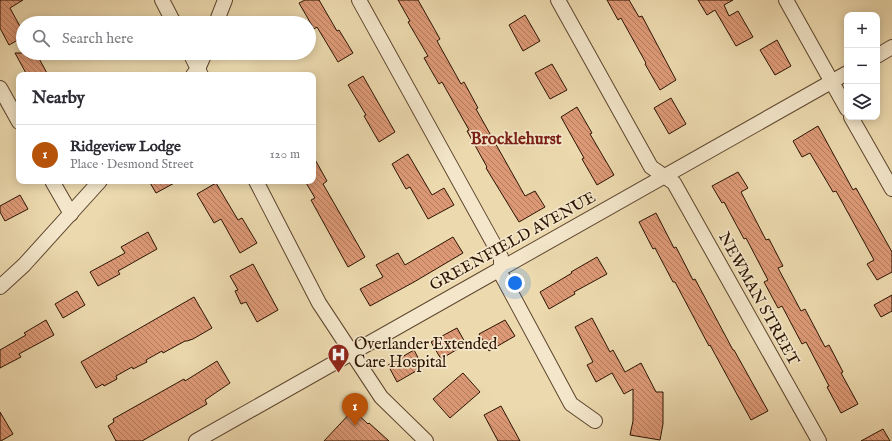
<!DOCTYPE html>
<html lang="en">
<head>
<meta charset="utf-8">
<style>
	:root { --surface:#fff; --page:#f2f2f3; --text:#2b2b33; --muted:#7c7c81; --line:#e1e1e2; --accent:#b45309 }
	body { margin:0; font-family:"IM FELL English",serif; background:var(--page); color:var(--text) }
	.controls { position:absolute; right:12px; top:12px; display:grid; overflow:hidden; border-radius:8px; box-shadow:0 2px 10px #0003 }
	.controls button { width:36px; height:36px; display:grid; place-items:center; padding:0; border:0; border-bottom:1px solid var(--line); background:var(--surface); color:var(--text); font:20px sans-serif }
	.you { position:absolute; left:515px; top:283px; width:14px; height:14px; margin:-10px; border:3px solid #fff; border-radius:50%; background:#1a73e8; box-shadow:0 0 0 6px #1a73e833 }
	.badge { display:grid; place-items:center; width:26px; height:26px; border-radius:50%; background:var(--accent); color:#fff; font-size:13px; font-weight:700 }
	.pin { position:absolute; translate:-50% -33px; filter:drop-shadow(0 1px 2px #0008) }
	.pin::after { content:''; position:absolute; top:21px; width:14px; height:12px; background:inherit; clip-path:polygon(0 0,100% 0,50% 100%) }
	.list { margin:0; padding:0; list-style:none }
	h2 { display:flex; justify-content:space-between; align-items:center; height:52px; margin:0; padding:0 16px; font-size:17px }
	h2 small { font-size:13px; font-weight:400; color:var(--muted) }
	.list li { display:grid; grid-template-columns:26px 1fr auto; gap:12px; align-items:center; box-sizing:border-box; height:60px; padding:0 16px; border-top:1px solid var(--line) }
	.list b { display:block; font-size:15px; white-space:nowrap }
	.list p { margin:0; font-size:13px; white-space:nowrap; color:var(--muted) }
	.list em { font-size:13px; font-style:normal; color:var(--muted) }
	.icon { flex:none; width:22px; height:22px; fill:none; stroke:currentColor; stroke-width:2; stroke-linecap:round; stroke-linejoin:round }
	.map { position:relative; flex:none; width:892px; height:441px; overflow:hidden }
	.search { position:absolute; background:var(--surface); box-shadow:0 2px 10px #0003; left:16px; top:16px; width:300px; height:44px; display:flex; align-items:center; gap:10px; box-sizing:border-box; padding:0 14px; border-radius:22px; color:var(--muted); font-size:15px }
	.panel { position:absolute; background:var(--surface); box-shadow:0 2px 10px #0003; left:16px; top:72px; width:300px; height:112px; border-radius:8px }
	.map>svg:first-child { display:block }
</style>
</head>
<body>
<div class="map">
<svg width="892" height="441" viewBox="0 0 892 441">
	<defs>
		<pattern id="building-back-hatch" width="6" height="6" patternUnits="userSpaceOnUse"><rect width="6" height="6" fill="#dd9976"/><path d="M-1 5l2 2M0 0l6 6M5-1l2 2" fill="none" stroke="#b37c5f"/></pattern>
	</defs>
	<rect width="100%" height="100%" fill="#ecd9ae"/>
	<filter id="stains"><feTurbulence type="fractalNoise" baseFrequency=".005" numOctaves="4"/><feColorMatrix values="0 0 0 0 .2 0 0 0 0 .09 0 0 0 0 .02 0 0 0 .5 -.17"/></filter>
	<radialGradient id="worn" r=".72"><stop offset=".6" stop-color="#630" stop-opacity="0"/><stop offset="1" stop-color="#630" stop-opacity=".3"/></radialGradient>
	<g fill="url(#building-back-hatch)" stroke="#2c1302">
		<polygon points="0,0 23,0 10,8 23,32 23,37 9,45 0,28"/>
		<polygon points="305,0 319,0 337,31 339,30 353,53 338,62 317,27 314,29 299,3"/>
		<polygon points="398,0 418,0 440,39 437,41 461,84 464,82 478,108 476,109 525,196 535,191 545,207 519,222 486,168 487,167 467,131 469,130 442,82 439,84 424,58 428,56 408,22 410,21"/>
		<polygon points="607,0 629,0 639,17 642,16 676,80 660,90 645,64 646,63 621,18 618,20"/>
		<polygon points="698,0 733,0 724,5 729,16 738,11 753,37 736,46 715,10 707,15"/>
		<polygon points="525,15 540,41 523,51 509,25"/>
		<polygon points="777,40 791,66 775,75 760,50"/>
		<polygon points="15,53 36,53 48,75 27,75"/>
		<polygon points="552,64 567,90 550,99 535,73"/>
		<polygon points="363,76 395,132 379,142 364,116 366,115 348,85"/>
		<polygon points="671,98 686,124 669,134 654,108"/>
		<polygon points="577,107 592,133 590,134 614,175 597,185 582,159 584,158 561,117"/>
		<polygon points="818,126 853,190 856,188 892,252 892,272 877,280 867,264 874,260 836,191 833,192 810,153 802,157 793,141"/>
		<polygon points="408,154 432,195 444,188 454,205 428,219 410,187 406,189 392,164"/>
		<polygon points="313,156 327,181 323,184 365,257 348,267 311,200 315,198 305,181 313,181"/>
		<polygon points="738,172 748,188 741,192 766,240 769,239 783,266 778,268 801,311 805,309 825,347 829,345 843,372 841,373 858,404 841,413 827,387 829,386 806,342 802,344 782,306 778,308 764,282 768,280 746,238 744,239 724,202 722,203 712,186"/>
		<polygon points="149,181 178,181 156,193"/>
		<polygon points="216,183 238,220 242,218 257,243 240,253 221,219 214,223 197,194"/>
		<polygon points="20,195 28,209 5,221 0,212 0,206"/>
		<polygon points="656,213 674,248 676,247 693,280 695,279 733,350 734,350 768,411 751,420 710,345 709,346 675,282 673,282 655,248 653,249 639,222"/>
		<polygon points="148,232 157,249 118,271 120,274 98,286 90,272 125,253 121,247"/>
		<polygon points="453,237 463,253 414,282 370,306 360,289 383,277 376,265 398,253 405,265"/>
		<polygon points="597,257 607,274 574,292 575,294 549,309 540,292 572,273 571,272"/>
		<polygon points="253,264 278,310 257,322 246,302 241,304 235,291 238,290 230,276"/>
		<polygon points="77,291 85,305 63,318 55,304"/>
		<polygon points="892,295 892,311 881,317 874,305"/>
		<polygon points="194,297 212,328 193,339 187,341 185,341 163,353 162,351 146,360 147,362 133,369 132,367 116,376 117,379 104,386 103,384 96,388 81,362"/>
		<polygon points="592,318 610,352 613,350 625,372 641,363 656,392 663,392 663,424 660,440 630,435 633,421 633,389 624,394 612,373 596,382 587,365 593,362 575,327"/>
		<polygon points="46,320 54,335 19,354 21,357 0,368 0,350 26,335 24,333"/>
		<polygon points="505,320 515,336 489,351 479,334"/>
		<polygon points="457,328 466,344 441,359 431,342"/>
		<polygon points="414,350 423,367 397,382 388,365"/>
		<polygon points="217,361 230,383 205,400 207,404 142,441 116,441 108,426 114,422 113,419 184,379 185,381"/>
		<polygon points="463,373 480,392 450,418 433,399"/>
		<polygon points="501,406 520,441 498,441 484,415"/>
		<polygon points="353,410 368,424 369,423 389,441 324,441"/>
		<polygon points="0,412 13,434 1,441 0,441"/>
		<polygon points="883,429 890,441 861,441"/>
	</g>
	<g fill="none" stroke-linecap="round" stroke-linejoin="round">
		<defs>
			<g id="street">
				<polyline points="162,0 174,23"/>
				<polyline points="359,0 501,257 501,274 571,404 595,421"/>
				<polyline points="558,0 651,167 674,183 819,441"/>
				<polyline points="786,0 847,109"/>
				<polyline points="216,23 225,0"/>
				<polyline points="190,53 201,75"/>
				<polyline points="877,56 892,47"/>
				<polyline points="193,75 198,69 205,53"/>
				<polyline points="0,88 19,122"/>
				<polyline points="851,117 892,189"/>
				<polyline points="52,181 71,214"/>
				<polyline points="256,181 319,303 381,397 426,441"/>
				<polyline points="0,287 24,265 100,181"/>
				<polyline points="196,441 847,73"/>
			</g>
		</defs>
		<use href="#street" stroke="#5c442d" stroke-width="16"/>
		<use href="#street" stroke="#f3e6ca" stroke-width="14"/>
	</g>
	<defs>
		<symbol id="hospital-pin" viewBox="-11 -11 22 30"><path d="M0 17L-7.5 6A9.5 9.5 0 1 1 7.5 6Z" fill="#8f2418" stroke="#f3e6ca"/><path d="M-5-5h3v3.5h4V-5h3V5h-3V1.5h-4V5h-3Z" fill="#fff"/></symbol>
	</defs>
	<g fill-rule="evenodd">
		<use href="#hospital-pin" x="326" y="342" width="25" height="34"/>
	</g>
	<g text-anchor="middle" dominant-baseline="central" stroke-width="3.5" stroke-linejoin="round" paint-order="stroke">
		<g font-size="16" fill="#2c1302" stroke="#f3e6ca">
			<text transform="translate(513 242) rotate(-29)">GREENFIELD AVENUE</text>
			<text transform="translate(758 299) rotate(61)">NEWMAN STREET</text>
		</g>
		<g font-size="16" fill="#2c1302" stroke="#f3e6ca" text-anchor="start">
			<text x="354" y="345">Overlander Extended<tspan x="354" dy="18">Care Hospital</tspan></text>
		</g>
		<g font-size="17" font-weight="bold" fill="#7a1f14" stroke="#f3e6ca">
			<text x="516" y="139">Brocklehurst</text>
		</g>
	</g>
	<rect width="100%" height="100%" filter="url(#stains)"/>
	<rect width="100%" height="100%" fill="url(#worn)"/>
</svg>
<div class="controls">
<button>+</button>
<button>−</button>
<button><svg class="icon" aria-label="layers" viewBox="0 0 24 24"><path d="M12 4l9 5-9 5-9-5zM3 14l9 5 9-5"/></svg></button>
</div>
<div class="you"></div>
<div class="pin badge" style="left:355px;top:426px">1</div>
<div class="search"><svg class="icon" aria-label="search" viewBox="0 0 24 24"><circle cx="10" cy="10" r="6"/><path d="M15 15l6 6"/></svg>Search here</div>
<section class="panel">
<h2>Nearby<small></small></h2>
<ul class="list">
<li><span class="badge">1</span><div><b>Ridgeview Lodge</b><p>Place · Desmond Street</p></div><em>120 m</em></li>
</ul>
</section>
</div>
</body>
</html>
